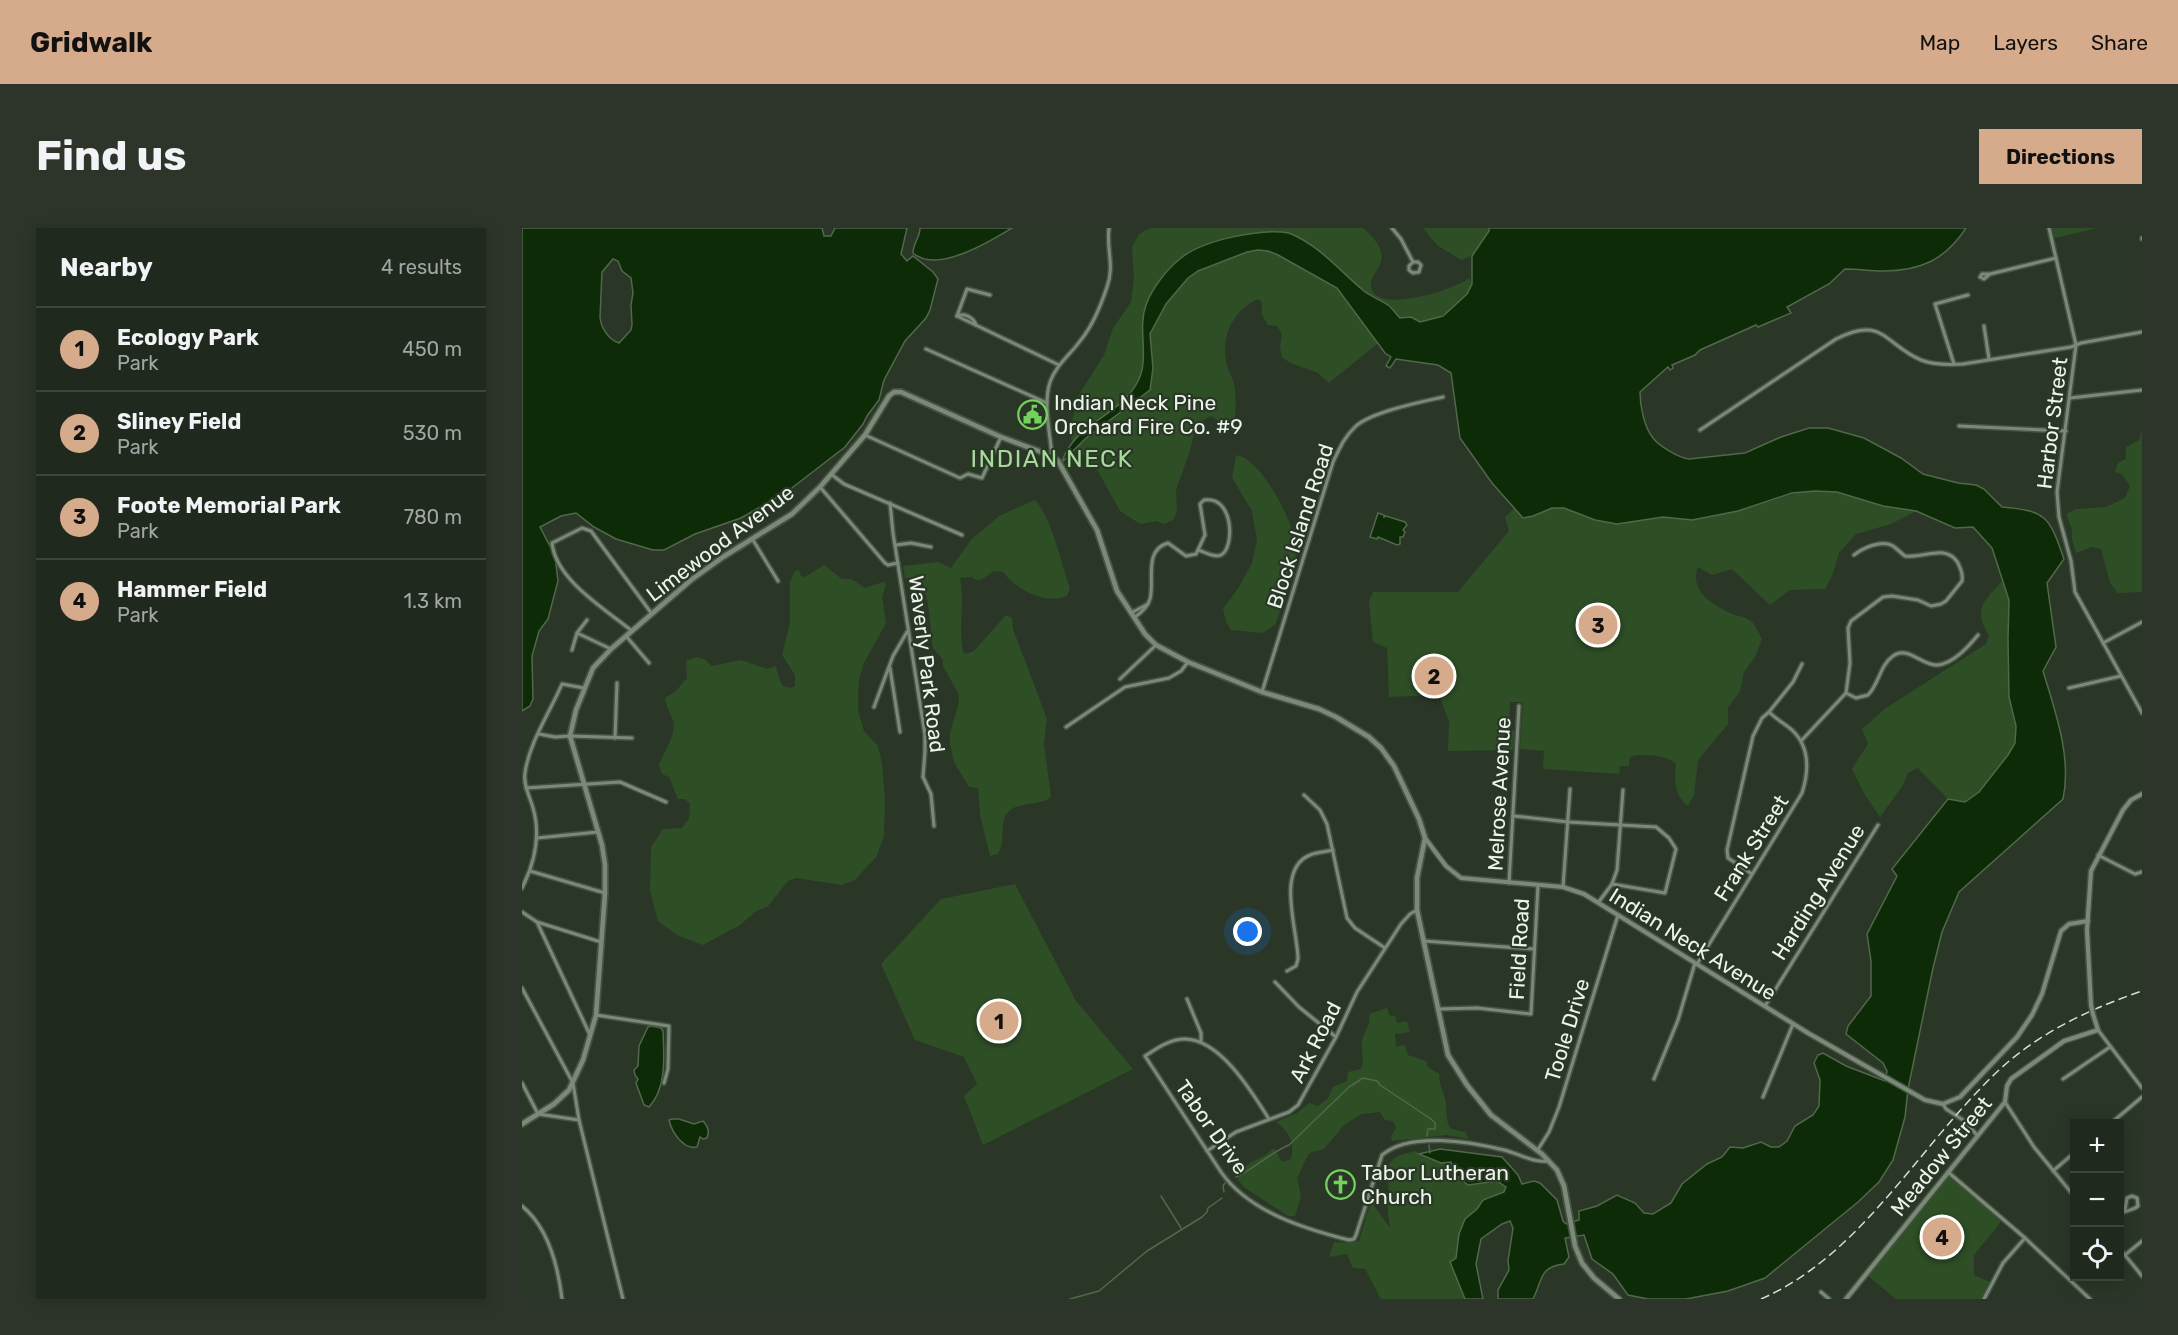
<!DOCTYPE html>
<html lang="en">
<head>
<meta charset="utf-8">
<style>
	:root { --surface:#20291d; --page:#2d352a; --text:#f1f3f6; --muted:#a2a6a4; --line:#3d453b; --accent:#d6ab8b }
	body { margin:0; font-family:Rubik,sans-serif; background:var(--page); color:var(--text) }
	.controls { position:absolute; right:18px; bottom:18px; display:grid; overflow:hidden; border-radius:0px; box-shadow:0 3px 15px #0003 }
	.controls button { width:54px; height:54px; display:grid; place-items:center; padding:0; border:0; border-bottom:2px solid var(--line); background:var(--surface); color:var(--text); font:30px sans-serif }
	.you { position:absolute; left:726px; top:704px; width:21px; height:21px; margin:-15px; border:4px solid #fff; border-radius:50%; background:#1a73e8; box-shadow:0 0 0 9px #1a73e833 }
	.badge { display:grid; place-items:center; width:39px; height:39px; border-radius:50%; background:var(--accent); color:#111; font-size:20px; font-weight:700 }
	.pin { position:absolute; translate:-50% -50%; border:3px solid #fff; box-shadow:0 2px 6px #0006 }
	.list { margin:0; padding:0; list-style:none }
	h2 { display:flex; justify-content:space-between; align-items:center; height:78px; margin:0; padding:0 24px; font-size:26px }
	h2 small { font-size:20px; font-weight:400; color:var(--muted) }
	.list li { display:grid; grid-template-columns:39px 1fr auto; gap:18px; align-items:center; box-sizing:border-box; height:84px; padding:0 24px; border-top:2px solid var(--line) }
	.list b { display:block; font-size:22px; white-space:nowrap }
	.list p { margin:0; font-size:20px; white-space:nowrap; color:var(--muted) }
	.list em { font-size:20px; font-style:normal; color:var(--muted) }
	.icon { flex:none; width:33px; height:33px; fill:none; stroke:currentColor; stroke-width:2; stroke-linecap:round; stroke-linejoin:round }
	.map { position:relative; flex:none; width:1620px; height:1071px; overflow:hidden; border-radius:0px }
	header { display:flex; align-items:center; gap:36px; box-sizing:border-box; height:84px; padding:0 30px; background:var(--accent); color:#111 }
	header strong { font-size:28px }
	nav { display:flex; gap:33px; margin-inline-start:auto; font-size:21px }
	.intro { display:flex; align-items:center; justify-content:space-between; box-sizing:border-box; height:144px; padding:0 36px }
	h1 { margin:0; font-size:42px }
	.button { padding:15px 27px; border-radius:0px; background:var(--accent); color:#111; font-size:21px; font-weight:700 }
	main { display:flex; gap:36px; padding:0 36px }
	aside { flex:1; background:var(--surface); border-radius:0px; box-shadow:0 3px 15px #0003 }
	.map>svg:first-child { display:block }
</style>
</head>
<body>
<header>
<strong>Gridwalk</strong>
<nav><a>Map</a><a>Layers</a><a>Share</a></nav>
</header>
<div class="intro"><h1>Find us</h1><a class="button">Directions</a></div>
<main>
<aside>
<h2>Nearby<small>4 results</small></h2>
<ul class="list">
<li><span class="badge">1</span><div><b>Ecology Park</b><p>Park</p></div><em>450 m</em></li>
<li><span class="badge">2</span><div><b>Sliney Field</b><p>Park</p></div><em>530 m</em></li>
<li><span class="badge">3</span><div><b>Foote Memorial Park</b><p>Park</p></div><em>780 m</em></li>
<li><span class="badge">4</span><div><b>Hammer Field</b><p>Park</p></div><em>1.3 km</em></li>
</ul>
</aside>
<div class="map">
<svg width="1620" height="1071" viewBox="0 0 1620 1071">
	<rect width="100%" height="100%" fill="#2a3727"/>
	<g fill="#2e4e26">
		<path d="M628,0H841C883,36 839,44 851,64C863,83 933,62 947,50L950,56C941,77 921,91 898,94L888,89L807,155L796,145L768,135L760,129L758,119L760,107L755,98L746,97L740,87V74L736,71C712,82 699,107 704,133C705,141 710,148 712,156C715,171 714,188 710,203L689,188L674,196L668,223L654,262L655,283L651,292L642,296L634,293L618,296L598,283L577,245L549,212L550,193L556,168L582,127L591,100L609,74L612,51L610,19L617,6Z"/>
		<polygon points="901,0 967,0 967,3 950,28 939,32 915,17"/>
		<polygon points="1530,0 1576,0 1533,10"/>
		<polygon points="1620,202 1620,364 1596,365 1588,355 1579,321 1570,319 1554,325 1550,311 1550,301 1544,286 1554,281 1584,279 1603,270 1608,258 1600,246 1593,244 1596,235 1604,231 1604,219 1617,212"/>
		<path d="M714,227C727,229 737,242 745,253C761,277 779,310 772,339C768,359 760,378 753,397L740,405L709,402L704,394L701,381L717,359L730,335L735,312L730,283L710,250Z"/>
		<path d="M1282,263L1315,264L1361,278L1394,283L1369,296L1334,306L1317,325L1310,348L1303,361L1268,362L1248,377L1210,341L1190,347L1176,339C1167,362 1189,376 1208,385C1214,388 1225,389 1230,394C1234,398 1237,406 1240,411L1233,429L1222,444L1218,463L1206,480V496L1176,532L1172,567L1166,578C1152,568 1152,551 1154,536C1145,527 1119,525 1108,529L1107,538H1098L1097,546L1021,541L1022,523L998,521L1001,474H988L987,502L992,503L991,522L926,523L927,493L917,467L867,469L865,420L851,414L847,373L851,364H936L987,303L983,289L993,280L999,287L1032,272L1106,294L1141,289L1172,291L1216,283Z"/>
		<path d="M513,272C528,286 541,340 548,361L545,368C522,377 495,362 481,344L472,343L459,352H454L450,349L438,350C443,374 436,399 441,424L444,426L452,423L484,387L490,390L491,401L525,491L522,516L529,569C518,579 490,572 483,589C478,601 483,615 476,626L468,628L458,587L456,560L447,559L432,534L428,516V505L437,474L436,465L421,438V432L411,420L406,376L401,356L389,350H383L381,338L416,334L429,340L449,312L477,288Z"/>
		<path d="M302,337L320,351H329L343,360L361,354L364,356L360,369L364,395L342,435L337,451L336,466V483L342,503L356,518L360,536L363,569L362,608L354,629L333,652L320,657L274,650L266,653L246,678L233,684L218,697L181,717L155,707L136,693L128,663L129,619L141,601L160,600L167,590L168,576L163,571H156L147,549L140,546L137,537C141,524 155,508 151,492C148,484 144,479 143,470L154,463L165,450L164,433L175,429L184,432L189,438L219,432L246,441L253,438C257,445 256,451 261,458L268,460L273,458V447L260,427L268,395V354L273,343L277,342L279,348L283,349Z"/>
		<path d="M1480,353L1487,372L1486,411L1487,469L1494,498L1493,515L1486,527L1457,564L1443,575L1426,571L1396,540L1386,545L1381,557L1358,589L1343,567L1330,541L1346,516L1340,501L1364,480L1464,416L1467,407C1450,382 1463,372 1480,353Z"/>
		<polygon points="493,656 554,773 611,841 461,917 442,868 455,856 442,829 393,812 359,736 419,671"/>
		<path d="M865,780L868,788H873L875,795L885,793L888,804L873,806L874,819L883,817L886,827L904,833L906,839L917,846C917,856 921,862 923,871C926,884 922,889 929,901L943,904L947,911L925,907L870,913L869,908L874,900L871,893L863,892L858,884L839,886L822,897L802,921L787,925L775,950L779,969L773,988H766L723,960L716,952C721,931 739,934 752,920L760,934L769,931C773,915 767,903 754,894L775,885L787,875L796,878L806,870L811,859L825,853L826,844L839,841C843,828 839,826 840,815C840,804 850,798 847,786Z"/>
		<path d="M894,923L898,926L929,934L934,947L946,957L975,953L985,959L982,964L960,972L955,981L943,991L937,1006L934,1030L928,1034L943,1071H859L843,1041L831,1040L825,1026L807,1029L812,1014L828,1015L837,1013L849,973L868,1000C867,992 865,983 866,975C867,964 868,957 863,947C868,928 877,927 894,923Z"/>
		<polygon points="1426,944 1481,991 1452,1027 1452,1047 1470,1055 1462,1071 1374,1071 1344,1046"/>
	</g>
	<g fill="#0e2b07" stroke="#51684b" stroke-width="1.5" fill-rule="evenodd">
		<path d="M0,0H300L302,8H309L313,0H385L379,26L385,33L391,28L411,44L416,51L408,82L404,90L383,113L362,152L357,172L345,188L341,196L323,219L266,263L219,290L173,306L142,322H131L94,311L72,299L54,285L39,288L18,299L33,328L36,353L26,391L17,403L10,428L11,471L8,478L0,483ZM91,31L96,33L100,43L109,50L111,65L109,77L110,97L109,102L97,115C86,111 79,100 78,89L80,44Z"/>
		<path d="M398,0H490C467,14 415,46 391,25C391,15 398,10 398,0Z"/>
		<path d="M967,0H1444C1423,32 1398,43 1361,43C1348,43 1336,41 1323,41L1307,56L1265,79L1269,85L1236,99L1234,97L1178,122L1173,127L1150,137L1151,140L1148,142L1146,139L1118,164C1118,178 1122,199 1131,210C1137,218 1157,230 1167,231L1223,225L1259,209L1287,200H1306L1342,210L1379,230L1401,246L1436,255L1454,257L1462,261L1480,279C1526,283 1527,289 1542,331L1525,355L1534,419L1521,443C1533,483 1550,529 1541,571L1437,664L1420,704L1411,740L1386,861L1383,889L1371,932L1357,954L1336,974L1243,1050L1206,1063L1164,1071H1126L1106,1067L1091,1046L1070,1031L1062,1007L1043,1010L1047,1029L1042,1036C1017,1039 1021,1051 1011,1071H976V1062L987,1042L986,1033L991,1000L988,993L980,996L959,1011L954,1036L961,1071H943L928,1034L934,1030L937,1006L943,991L955,981L961,972L982,964L984,959L975,953L946,957L934,947L929,934L919,935L897,926L918,921L980,929L996,947L1000,956L1012,953L1018,955L1035,972L1041,993L1044,996L1057,992V983L1075,978L1095,967L1113,975L1122,985L1131,986L1149,975L1160,956L1185,936L1200,929L1208,919L1221,920L1239,914L1249,919H1257L1265,913L1273,898L1291,887L1297,878L1298,852L1292,835L1296,827L1301,825L1324,838L1363,853L1365,843L1361,835L1324,806L1326,798L1349,768V733L1345,706L1375,648L1370,641L1426,571L1443,574L1457,564L1486,527L1493,515L1494,498L1487,469L1486,411L1487,372L1470,320L1451,299L1433,300L1394,283L1361,278L1315,264L1293,263L1270,265L1216,283L1170,292L1141,289L1095,296L1073,292L1042,280H1030L1011,288L1001,290L970,255L938,210L929,145L916,137L874,131L868,140L864,138L869,129L863,125L815,60L756,27L746,23L736,22L725,24L676,43L666,50L644,76L628,106L631,140L628,162L564,210L540,234C552,195 599,188 616,153C628,130 615,101 624,77C630,60 645,41 659,30C681,12 740,0 767,5C797,17 818,43 842,63C850,69 858,72 866,77C870,80 874,86 878,90L889,89L898,94L921,88L945,66L950,56V28L967,3Z"/>
		<polygon points="856,285 862,287 862,289 864,288 883,294 885,297 881,302 883,304 881,309 878,309 878,316 875,317 856,309 855,311 848,309"/>
		<path d="M129,798L139,800L141,803C142,827 145,860 127,879L122,877L114,855L116,851L113,847L112,842L116,838L117,818L126,799Z"/>
		<path d="M150,891H157L172,896L181,893C186,899 188,903 185,910L181,911L178,909L175,919C162,922 150,905 147,892Z"/>
	</g>
	<g fill="none" stroke-linecap="round" stroke-linejoin="round">
		<g stroke="#51684b" stroke-width="1.5">
			<polyline points="907,917 908,925"/>
			<path d="M714,949C733,940 748,925 767,917L827,859L841,850L855,853L858,857L909,891L913,895V901H906L905,908"/>
			<polyline points="702,964 701,958 703,955"/>
			<polyline points="639,968 659,1000"/>
			<polyline points="548,1071 577,1063 625,1023 680,989 685,984 686,980 700,970"/>
		</g>
		<defs>
			<g id="minor">
				<polyline points="870,0 879,11 891,34 896,34 899,37 897,44 891,45 887,42 887,38 891,34"/>
				<polyline points="1527,0 1554,117 1535,264 1537,289 1549,333 1553,364 1620,485"/>
				<polyline points="1620,10 1620,11"/>
				<polyline points="1468,46 1462,51 1458,49 1460,46 1468,46 1534,30"/>
				<polyline points="435,88 537,137"/>
				<polyline points="435,88 445,61 468,67"/>
				<path d="M435,88C442,84 452,90 454,97"/>
				<polyline points="1462,98 1467,131"/>
				<polyline points="404,121 525,175"/>
				<polyline points="1432,136 1413,76 1446,67"/>
				<polyline points="1548,170 1620,162"/>
				<polyline points="1437,198 1544,203"/>
				<path d="M1178,202L1314,111C1361,87 1362,116 1399,132C1412,137 1427,137 1441,136L1549,119L1559,115L1620,104"/>
				<polyline points="343,207 438,250 446,246 460,250 479,209"/>
				<path d="M530,228C528,204 521,177 528,154C534,137 548,127 558,113C570,99 579,77 585,59C593,37 584,22 587,0"/>
				<polyline points="309,246 322,256 440,307"/>
				<polyline points="298,259 363,335 366,337 376,335"/>
				<polyline points="368,275 371,305 403,507 403,523 401,549 409,566 412,598"/>
				<polyline points="231,312 256,353"/>
				<polyline points="374,317 389,315 409,319"/>
				<polyline points="609,385 626,376"/>
				<path d="M612,390C619,384 625,380 628,371C633,353 621,322 646,315L664,328L674,326L683,307L678,276L682,272C712,267 713,320 699,327C693,330 683,324 676,322"/>
				<path d="M110,403C83,381 34,352 30,315L60,300L69,303L130,386"/>
				<polyline points="55,405 89,421"/>
				<polyline points="104,408 127,435"/>
				<polyline points="1581,415 1620,394"/>
				<polyline points="50,422 55,405 65,392"/>
				<polyline points="368,440 378,504"/>
				<polyline points="598,451 634,417"/>
				<polyline points="1547,460 1599,448"/>
				<path d="M740,464L811,234C817,222 822,209 833,199C848,184 899,174 921,169"/>
				<path d="M1324,465L1334,470L1346,467C1357,456 1358,437 1371,428C1386,417 1400,438 1415,437C1431,436 1446,419 1456,407"/>
				<polyline points="352,479 371,428 385,404"/>
				<polyline points="544,499 603,459 647,450 659,443 666,434"/>
				<polyline points="17,506 33,509 48,508 110,510"/>
				<polyline points="93,510 95,455"/>
				<path d="M1279,513L1324,465L1328,435L1326,400L1329,393L1361,369L1370,368L1396,372L1409,378L1419,376L1424,373L1440,353C1441,346 1439,342 1436,335C1424,315 1401,331 1383,328C1379,325 1375,321 1371,318C1360,311 1341,320 1332,327"/>
				<polyline points="4,560 98,554 144,574"/>
				<polyline points="782,567 798,582 805,596 825,690 833,700 863,720"/>
				<polyline points="992,588 1046,594 1134,599 1147,610 1154,621 1143,665 1090,656"/>
				<polyline points="15,610 76,604"/>
				<polyline points="1576,627 1613,646 1620,644"/>
				<polyline points="8,643 83,665"/>
				<polyline points="1230,646 1206,630 1205,622 1231,508 1240,490 1247,484"/>
				<polyline points="987,655 997,478"/>
				<polyline points="1041,659 1048,561"/>
				<path d="M0,660C12,636 19,607 11,580C8,569 1,557 3,545C7,515 28,484 40,456L62,460"/>
				<polyline points="1076,675 1090,656 1095,642 1101,562"/>
				<polyline points="0,684 15,694 79,714"/>
				<polyline points="15,694 68,807"/>
				<polyline points="902,713 1012,721"/>
				<path d="M1175,736L1280,565C1287,543 1288,519 1270,502C1263,496 1254,491 1247,484L1271,454L1280,436"/>
				<path d="M765,743L774,738L776,731C776,703 753,641 788,627C795,624 803,624 811,622"/>
				<polyline points="753,754 777,779 814,809"/>
				<polyline points="0,760 51,855 57,892 101,1071"/>
				<polyline points="665,771 679,805 679,813"/>
				<polyline points="1243,778 1356,597"/>
				<polyline points="916,781 955,780 1009,786 1016,657"/>
				<polyline points="74,787 147,798 146,841 142,855"/>
				<polyline points="1576,802 1620,860"/>
				<polyline points="1132,851 1156,792 1173,735"/>
				<polyline points="1541,851 1588,819"/>
				<polyline points="0,855 16,886 57,892"/>
				<polyline points="1241,869 1271,796"/>
				<polyline points="1483,874 1512,919 1552,968"/>
				<polyline points="1421,876 1424,881 1441,892 1456,908"/>
				<path d="M747,891C730,864 697,809 661,811C646,812 634,821 623,828L699,944C727,984 783,1001 827,1012L832,1011L834,1007L860,927C888,903 949,914 982,922C998,926 1011,935 1027,933"/>
				<polyline points="1588,896 1620,869"/>
				<polyline points="685,923 714,904 767,884 776,877 814,809 835,764 879,696 888,686 895,682"/>
				<polyline points="1015,923 1027,904 1037,879 1096,687"/>
				<polyline points="1531,943 1552,925"/>
				<polyline points="1426,944 1503,1010 1568,1071"/>
				<path d="M0,978C27,1000 36,1038 40,1071"/>
				<path d="M1598,986C1604,982 1610,983 1616,978L1615,970L1610,968L1605,970L1603,982"/>
				<polyline points="1598,1021 1620,1048"/>
				<polyline points="1603,1027 1620,1013"/>
				<polyline points="1299,1064 1307,1071"/>
				<polyline points="1462,1071 1481,1035 1503,1010"/>
			</g>
			<g id="tertiary">
				<polyline points="903,610 924,638 939,650 1041,659 1062,666 1286,805 1403,872 1421,876 1438,869 1495,809 1510,787 1520,766 1539,703 1547,696 1566,693"/>
				<polyline points="1569,777 1565,702 1569,643 1601,582 1609,572 1620,566"/>
				<polyline points="1324,1071 1483,874 1485,858 1489,851 1542,813 1576,802 1571,786"/>
			</g>
			<polyline id="secondary" points="0,896 32,876 47,862 61,832 74,787 83,665 83,637 80,617 48,508 54,482 71,440 89,421 169,352 201,329 270,286 298,259 343,207 367,168 372,164 379,164 479,209 530,228 536,233 575,302 595,363 623,406 634,417 666,434 740,464 797,481 814,489 847,509 859,520 872,538 897,591 903,610 895,650 895,682 926,827 945,857 969,887 1020,926 1035,942 1042,958 1053,1018 1060,1035 1072,1050 1097,1071"/>
		</defs>
		<use href="#minor" stroke="#465244" stroke-width="6"/>
		<use href="#tertiary" stroke="#465244" stroke-width="7"/>
		<use href="#secondary" stroke="#465244" stroke-width="8"/>
		<use href="#minor" stroke="#7b8a77" stroke-width="3"/>
		<use href="#tertiary" stroke="#7b8a77" stroke-width="4"/>
		<use href="#secondary" stroke="#7b8a77" stroke-width="4.5"/>
		<path stroke="#d6dfd4" stroke-width="1.5" stroke-dasharray="9 4.5" stroke-linecap="butt" d="M1239,1071C1340,1027 1398,916 1477,842C1518,804 1568,781 1620,763"/>
		<defs>
			<polyline id="tertiary-bridge" points="1569,777 1571,786"/>
		</defs>
		<use href="#tertiary-bridge" stroke="#465244" stroke-width="7" stroke-linecap="butt"/>
		<use href="#tertiary-bridge" stroke="#7b8a77" stroke-width="4"/>
	</g>
	<defs>
		<symbol id="civic-ring" viewBox="-11 -11 22 22"><circle r="9.5" fill="#2a3727" stroke="#73d25c" stroke-width="1.5"/><path d="M-.6-6.5H3V-4.5H.6V-3L4-1V1h2V6H-6V1h2V-1L-.6-3ZM-1.2 2.5V6h2.4V2.5Z" fill="#73d25c"/></symbol>
		<symbol id="church-ring" viewBox="-11 -11 22 22"><circle r="9.5" fill="#2a3727" stroke="#73d25c" stroke-width="1.5"/><path d="M-1.2-6h2.4v3.5h3.3v2.4h-3.3V6h-2.4V-.1h-3.3v-2.4h3.3Z" fill="#73d25c"/></symbol>
	</defs>
	<g fill-rule="evenodd">
		<use href="#civic-ring" x="494" y="170" width="33" height="33"/>
		<use href="#church-ring" x="802" y="940" width="33" height="33"/>
	</g>
	<g text-anchor="middle" dominant-baseline="central" stroke-width="4.5" stroke-linejoin="round" paint-order="stroke">
		<g font-size="21" fill="#ecf5ea" stroke="#2a3727" text-anchor="start">
			<text x="532" y="174">Indian Neck Pine<tspan x="532" dy="24">Orchard Fire Co. #9</tspan></text>
			<text x="839" y="944">Tabor Lutheran<tspan x="839" dy="24">Church</tspan></text>
		</g>
		<g font-size="21" fill="#ecf5ea" stroke="#2a3727">
			<text transform="translate(1530 195) rotate(-83)">Harbor Street</text>
			<text transform="translate(778 298) rotate(-72)">Block Island Road</text>
			<text transform="translate(198 315) rotate(-37)">Limewood Avenue</text>
			<text transform="translate(405 436) rotate(83)">Waverly Park Road</text>
			<text transform="translate(977 566) rotate(-87)">Melrose Avenue</text>
			<text transform="translate(1229 620) rotate(-58)">Frank Street</text>
			<text transform="translate(1296 664) rotate(-58)">Harding Avenue</text>
			<text transform="translate(1171 716) rotate(32)">Indian Neck Avenue</text>
			<text transform="translate(997 721) rotate(-87)">Field Road</text>
			<text transform="translate(1045 802) rotate(-73)">Toole Drive</text>
			<text transform="translate(793 814) rotate(-63)">Ark Road</text>
			<text transform="translate(690 899) rotate(55)">Tabor Drive</text>
			<text transform="translate(1419 928) rotate(-51)">Meadow Street</text>
		</g>
		<g font-size="24" letter-spacing="1.5" fill="#a7da9b" stroke="#2a3727">
			<text x="530" y="231">INDIAN NECK</text>
		</g>
	</g>
</svg>
<div class="controls">
<button>+</button>
<button>−</button>
<button><svg class="icon" aria-label="locate" viewBox="0 0 24 24"><circle cx="12" cy="12" r="6"/><path d="M12 2v4M12 18v4M2 12h4M18 12h4"/></svg></button>
</div>
<div class="you"></div>
<div class="pin badge" style="left:477px;top:793px">1</div>
<div class="pin badge" style="left:912px;top:448px">2</div>
<div class="pin badge" style="left:1076px;top:397px">3</div>
<div class="pin badge" style="left:1420px;top:1009px">4</div>
</div>
</main>
</body>
</html>
